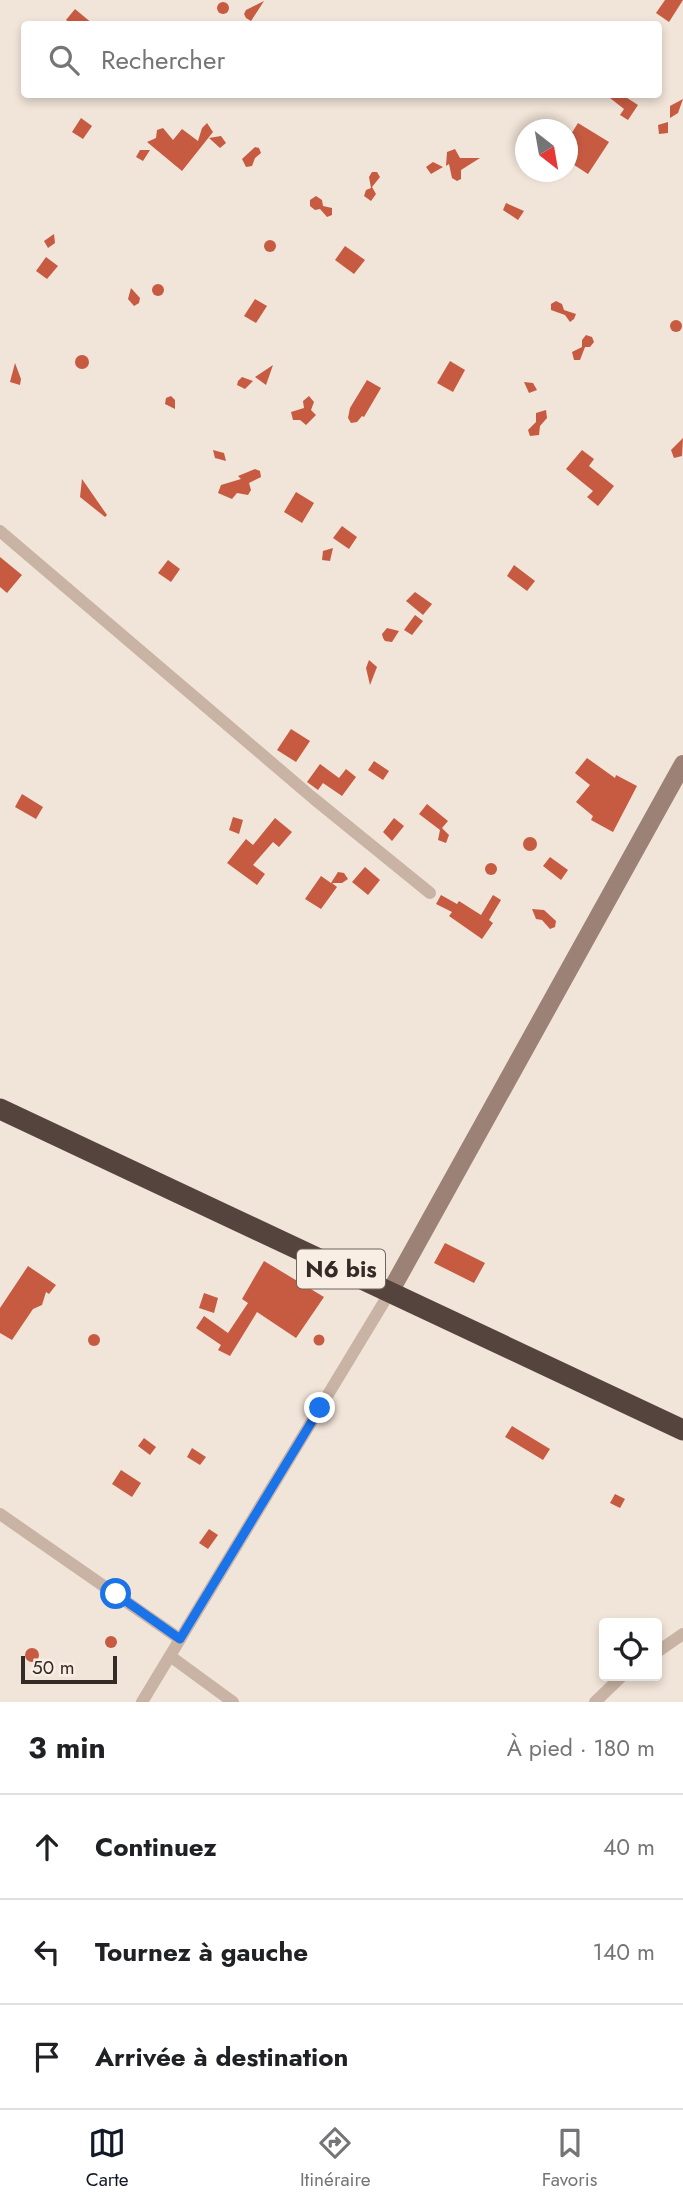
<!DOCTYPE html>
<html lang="fr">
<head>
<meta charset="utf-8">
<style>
	:root { --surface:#fff; --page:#f6f6f6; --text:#202124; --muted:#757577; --line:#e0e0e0; --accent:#111827 }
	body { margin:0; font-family:Jost,sans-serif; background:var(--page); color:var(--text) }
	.controls { position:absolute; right:21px; bottom:21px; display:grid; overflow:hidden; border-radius:7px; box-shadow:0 4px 10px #0003 }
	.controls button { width:63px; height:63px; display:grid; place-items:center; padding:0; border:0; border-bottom:2px solid var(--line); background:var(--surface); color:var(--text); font:35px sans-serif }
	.compass { position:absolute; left:515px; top:119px; width:63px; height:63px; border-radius:50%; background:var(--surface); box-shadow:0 4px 10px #0003; rotate:149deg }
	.scale { position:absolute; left:21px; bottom:18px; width:96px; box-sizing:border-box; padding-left:7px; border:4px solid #342a26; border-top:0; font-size:19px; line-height:24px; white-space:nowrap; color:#342a26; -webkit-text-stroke:5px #f9eee4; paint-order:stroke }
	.stop { position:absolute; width:21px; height:21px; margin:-16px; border:5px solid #1a73e8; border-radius:50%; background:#fff }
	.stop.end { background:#1a73e8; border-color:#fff; box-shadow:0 2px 7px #0008 }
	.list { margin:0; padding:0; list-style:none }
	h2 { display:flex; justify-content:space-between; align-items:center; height:91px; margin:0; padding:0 28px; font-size:30px }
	h2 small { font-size:23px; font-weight:400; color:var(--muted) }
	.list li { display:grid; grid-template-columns:46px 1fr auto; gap:21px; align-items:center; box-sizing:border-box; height:105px; padding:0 28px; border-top:2px solid var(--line) }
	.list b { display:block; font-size:26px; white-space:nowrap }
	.list em { font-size:23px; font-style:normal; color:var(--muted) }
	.icon { flex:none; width:38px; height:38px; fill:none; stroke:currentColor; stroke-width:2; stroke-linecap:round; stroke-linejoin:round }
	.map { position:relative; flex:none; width:683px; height:1702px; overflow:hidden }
	.search { position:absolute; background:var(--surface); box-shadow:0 4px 10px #0003; left:21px; right:21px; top:21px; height:77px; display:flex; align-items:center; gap:18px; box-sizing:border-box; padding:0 24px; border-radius:7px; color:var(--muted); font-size:26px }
	.sheet { height:406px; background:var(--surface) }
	nav { display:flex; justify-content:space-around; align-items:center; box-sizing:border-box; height:98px; border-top:2px solid var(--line); background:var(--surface); font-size:19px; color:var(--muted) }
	nav a { display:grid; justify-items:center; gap:4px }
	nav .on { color:var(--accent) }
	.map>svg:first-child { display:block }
</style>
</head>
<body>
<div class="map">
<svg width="683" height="1702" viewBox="0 0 683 1702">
	<rect width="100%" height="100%" fill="#f1e4d8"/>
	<g fill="#c65b41">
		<polygon points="665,0 683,0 669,22 656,13"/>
		<polygon points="264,1 251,21 246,18 244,14 246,10"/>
		<circle cx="223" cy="8" r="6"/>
		<polygon points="75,9 93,24 71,24 66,20"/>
		<polygon points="605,94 621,94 638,105 628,120 620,115 624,109"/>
		<polygon points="683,99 678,113 670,118 670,106"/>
		<polygon points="81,118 92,126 83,139 72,132"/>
		<polygon points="668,122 668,133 659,134 658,125"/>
		<polygon points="207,123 213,132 182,171 147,142 156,138 157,130 163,128 173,140 182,129 198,141 202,128"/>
		<polygon points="578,123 609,142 588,174 568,161 568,139"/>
		<polygon points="221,136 226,143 220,148 209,138"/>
		<polygon points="255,147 259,148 261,153 255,158 252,166 246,167 242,159"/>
		<polygon points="455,149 460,158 480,158 461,170 461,179 457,181 452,178 449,164 446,166 447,152"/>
		<polygon points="140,150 150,150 143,161 136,157"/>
		<polygon points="433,162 443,167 431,174 426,167"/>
		<polygon points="372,172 377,172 380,177 372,187 376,194 371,201 364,196 366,190 371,188 369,177"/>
		<polygon points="316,196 322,200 323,206 332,208 332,215 327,217 320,209 315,210 310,206 310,200"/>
		<polygon points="506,203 524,211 518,220 503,210"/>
		<polygon points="54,234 55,243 48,248 44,241"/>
		<circle cx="270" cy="246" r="6"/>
		<polygon points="345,246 365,260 354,274 335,260"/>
		<polygon points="46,257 58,266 47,279 36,271"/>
		<circle cx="158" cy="290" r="6"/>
		<polygon points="131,288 140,298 139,303 134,306 128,299"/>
		<polygon points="255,299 267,306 256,323 244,316"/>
		<polygon points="556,301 562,304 564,310 576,314 574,319 570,322 565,315 551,310 551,304"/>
		<circle cx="676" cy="326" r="6"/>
		<polygon points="586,335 592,337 594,342 590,347 585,347 580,360 574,360 572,352 582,347 582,340"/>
		<circle cx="82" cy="362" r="7"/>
		<polygon points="450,361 465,370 453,392 437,383"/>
		<polygon points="15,363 21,379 20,385 10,382"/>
		<polygon points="273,365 266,385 255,377"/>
		<polygon points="242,377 253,381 245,389 237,385 238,381"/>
		<polygon points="367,380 381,388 364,417 362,416 357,422 351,423 348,418 350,408"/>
		<polygon points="524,382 533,383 537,390 529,393"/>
		<polygon points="171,396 175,400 175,409 165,404 166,398"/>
		<polygon points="309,396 314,402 311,410 316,415 306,425 300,420 293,420 291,412 304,408 303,401"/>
		<polygon points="546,410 547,418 540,426 539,435 530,436 528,430 536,422 536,413"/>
		<polygon points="683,438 682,456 674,458 671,450"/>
		<polygon points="213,450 224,453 226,461 215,458"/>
		<polygon points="582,450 594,459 589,466 614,486 598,506 587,497 593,491 566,469"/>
		<polygon points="255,469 260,471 261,477 249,483 251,490 248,495 237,493 232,499 218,493 221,485 241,479 238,476"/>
		<polygon points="82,479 107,515 105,517 80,497"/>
		<polygon points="296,492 314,503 302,523 284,512"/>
		<polygon points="342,526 357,537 349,549 333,538"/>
		<polygon points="333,548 330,561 322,560 323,551"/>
		<polygon points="0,557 22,575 7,593 0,587"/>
		<polygon points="168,560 180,569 171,582 158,573"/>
		<polygon points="514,565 535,581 527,591 507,576"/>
		<polygon points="415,592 432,604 423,615 406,601"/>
		<polygon points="415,615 423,621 412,635 404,630"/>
		<polygon points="387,628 399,631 392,642 385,641 383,638 382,634"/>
		<polygon points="369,660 377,667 370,685 366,668"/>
		<polygon points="291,729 310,741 296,762 277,750"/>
		<polygon points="587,758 615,778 616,775 637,786 613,832 591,820 593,816 576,802 590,785 575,773"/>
		<polygon points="374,761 389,771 383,780 368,770"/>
		<polygon points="320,764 339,778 346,769 356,777 342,796 323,783 318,790 307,782"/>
		<polygon points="22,794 43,807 36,819 15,807"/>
		<polygon points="427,804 448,821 442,828 449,835 446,843 438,840 440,830 419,814"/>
		<polygon points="233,817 243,820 239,834 229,830"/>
		<polygon points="275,818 292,832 279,847 273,842 253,865 265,874 257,885 227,863 246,839 253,845"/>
		<polygon points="394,818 404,826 392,841 383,832"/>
		<circle cx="530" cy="844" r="7"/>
		<polygon points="550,857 568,870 561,880 543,866"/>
		<circle cx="491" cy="869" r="6"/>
		<polygon points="365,867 380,880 368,895 352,882"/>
		<polygon points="338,872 344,873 348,879 342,883 332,883 337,887 321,909 305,899 321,876 331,883"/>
		<polygon points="441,895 457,904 459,901 481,915 493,895 501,900 489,920 493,923 482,939 449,916 452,912 436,904"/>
		<polygon points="532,909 544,910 556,921 555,927 550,929 542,920 536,919"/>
		<polygon points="445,1243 485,1263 474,1283 434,1263"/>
		<polygon points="264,1261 324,1297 296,1338 257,1312 230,1356 218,1350 221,1345 196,1328 204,1316 228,1333 248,1303 242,1299"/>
		<polygon points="28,1266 56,1285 49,1294 46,1292 42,1305 33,1309 12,1340 0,1333 0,1308"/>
		<polygon points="204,1293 218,1298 214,1313 199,1308"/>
		<circle cx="94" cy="1340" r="6"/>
		<circle cx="319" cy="1340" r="5.5"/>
		<polygon points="512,1426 550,1449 543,1460 505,1437"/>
		<polygon points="144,1438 156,1447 150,1455 138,1446"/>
		<polygon points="192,1448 206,1457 200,1465 187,1457"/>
		<polygon points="121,1470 141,1483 132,1497 112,1484"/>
		<polygon points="615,1494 625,1499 620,1508 610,1503"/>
		<polygon points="209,1529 218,1535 208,1549 199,1543"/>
		<circle cx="111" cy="1642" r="6"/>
		<circle cx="32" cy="1655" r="7"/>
	</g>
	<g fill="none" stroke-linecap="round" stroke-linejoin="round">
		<g stroke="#c9b3a4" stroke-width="12">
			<polyline points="0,531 313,798 430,893"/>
			<polyline points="0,1514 180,1639"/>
			<polyline points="657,1652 683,1634"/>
			<polyline points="170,1656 233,1702"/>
			<polyline points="142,1702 390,1292"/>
			<polyline points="595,1702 622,1676"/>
		</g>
		<polyline stroke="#9c8276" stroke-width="18" points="390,1292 683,764"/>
		<polyline stroke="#55433d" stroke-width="21" points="0,1109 683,1430"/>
	</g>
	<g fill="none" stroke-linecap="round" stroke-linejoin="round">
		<polyline stroke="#1a73e8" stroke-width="9" points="116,1594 180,1639 320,1408"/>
	</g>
	<g text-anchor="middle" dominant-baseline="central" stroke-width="7" stroke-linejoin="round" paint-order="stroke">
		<rect fill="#f9eee4" stroke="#6f655f" stroke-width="2" x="297" y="1249.5" width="88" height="39" rx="5"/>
		<g font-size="23" font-weight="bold" fill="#342a26">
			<text x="341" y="1269">N6 bis</text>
		</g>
	</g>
</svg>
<div class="controls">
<button><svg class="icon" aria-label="locate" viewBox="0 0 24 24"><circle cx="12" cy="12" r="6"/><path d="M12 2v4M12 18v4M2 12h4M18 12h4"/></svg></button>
</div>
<svg class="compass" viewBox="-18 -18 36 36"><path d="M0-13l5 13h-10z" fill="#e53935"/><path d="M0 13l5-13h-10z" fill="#757577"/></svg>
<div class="scale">50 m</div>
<div class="stop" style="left:116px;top:1594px"></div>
<div class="stop end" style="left:320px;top:1408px"></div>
<div class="search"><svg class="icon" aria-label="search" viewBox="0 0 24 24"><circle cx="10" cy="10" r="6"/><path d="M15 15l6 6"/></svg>Rechercher</div>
</div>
<section class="sheet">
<h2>3 min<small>À pied · 180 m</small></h2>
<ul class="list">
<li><svg class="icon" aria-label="ahead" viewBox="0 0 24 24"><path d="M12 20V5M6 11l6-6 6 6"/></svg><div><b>Continuez</b></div><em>40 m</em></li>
<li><svg class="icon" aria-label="left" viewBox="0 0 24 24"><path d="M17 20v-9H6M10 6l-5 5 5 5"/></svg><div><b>Tournez à gauche</b></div><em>140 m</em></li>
<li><svg class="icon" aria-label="arrive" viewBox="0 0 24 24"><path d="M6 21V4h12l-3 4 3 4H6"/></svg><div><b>Arrivée à destination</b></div></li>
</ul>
</section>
<nav>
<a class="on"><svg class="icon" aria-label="map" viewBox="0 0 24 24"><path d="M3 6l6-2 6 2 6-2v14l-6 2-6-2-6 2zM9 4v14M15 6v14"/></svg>Carte</a>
<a><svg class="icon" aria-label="directions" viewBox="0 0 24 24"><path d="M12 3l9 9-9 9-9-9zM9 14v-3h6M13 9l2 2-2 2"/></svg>Itinéraire</a>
<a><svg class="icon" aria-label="saved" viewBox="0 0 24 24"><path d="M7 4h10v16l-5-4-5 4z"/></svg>Favoris</a>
</nav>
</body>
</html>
